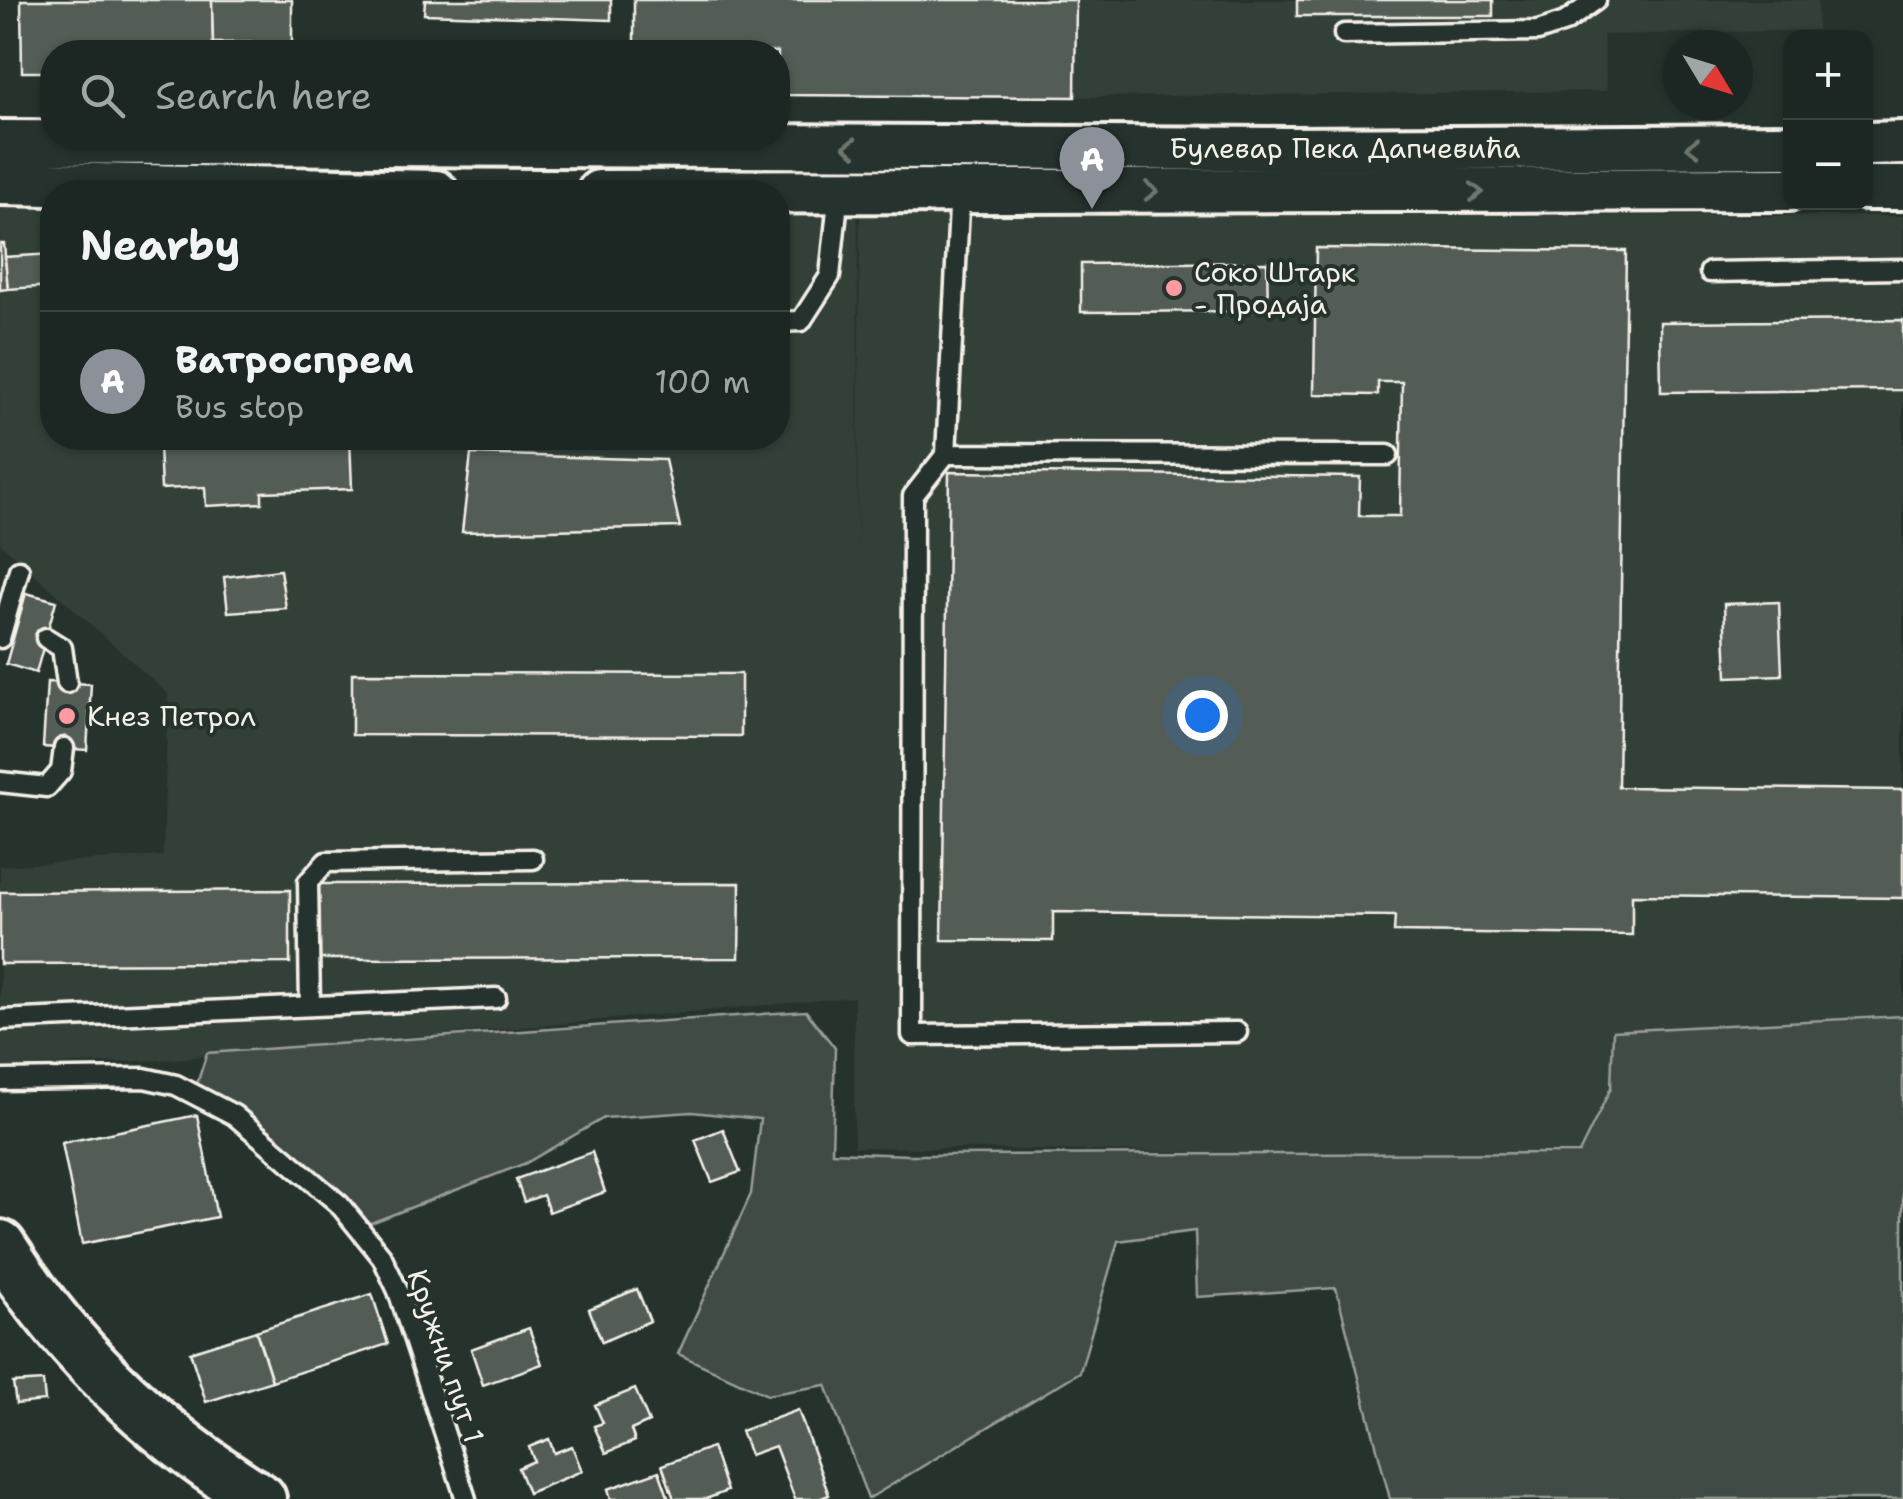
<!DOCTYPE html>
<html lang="en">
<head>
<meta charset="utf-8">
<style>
	:root { --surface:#1c2622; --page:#252e2a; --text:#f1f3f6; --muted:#a0a5a5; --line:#3a4340; --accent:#8c9099 }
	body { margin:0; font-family:"Shantell Sans",sans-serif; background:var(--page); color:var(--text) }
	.controls { position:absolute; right:30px; top:30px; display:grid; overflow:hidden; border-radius:20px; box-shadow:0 2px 8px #0004 }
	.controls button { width:90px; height:90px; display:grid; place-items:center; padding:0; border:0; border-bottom:2px solid var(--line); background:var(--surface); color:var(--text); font:50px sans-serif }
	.compass { position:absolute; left:1663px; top:30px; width:90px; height:90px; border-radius:50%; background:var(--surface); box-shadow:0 2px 8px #0004; rotate:128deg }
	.you { position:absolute; left:1202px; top:715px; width:35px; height:35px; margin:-25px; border:8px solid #fff; border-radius:50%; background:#1a73e8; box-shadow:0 0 0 15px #1a73e833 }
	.badge { display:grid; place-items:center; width:65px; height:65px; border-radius:50%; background:var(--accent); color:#fff; font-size:32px; font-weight:700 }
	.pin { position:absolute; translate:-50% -82px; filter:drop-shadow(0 2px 5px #0008) }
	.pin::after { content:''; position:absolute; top:52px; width:35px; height:30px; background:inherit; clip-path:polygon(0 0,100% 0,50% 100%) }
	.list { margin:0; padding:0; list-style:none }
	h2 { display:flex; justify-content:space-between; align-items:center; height:130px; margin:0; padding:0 40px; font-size:42px }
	h2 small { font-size:32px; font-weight:400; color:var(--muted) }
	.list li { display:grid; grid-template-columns:65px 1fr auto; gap:30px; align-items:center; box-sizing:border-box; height:140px; padding:0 40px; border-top:2px solid var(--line) }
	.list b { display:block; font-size:38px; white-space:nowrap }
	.list p { margin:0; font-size:32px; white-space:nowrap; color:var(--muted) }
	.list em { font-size:32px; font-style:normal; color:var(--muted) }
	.icon { flex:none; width:55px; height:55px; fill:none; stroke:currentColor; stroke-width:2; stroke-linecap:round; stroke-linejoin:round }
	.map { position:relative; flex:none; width:1903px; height:1499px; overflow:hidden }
	.search { position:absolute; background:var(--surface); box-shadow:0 2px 8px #0004; left:40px; top:40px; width:750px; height:110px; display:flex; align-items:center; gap:25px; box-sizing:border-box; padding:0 35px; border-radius:40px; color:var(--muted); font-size:38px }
	.panel { position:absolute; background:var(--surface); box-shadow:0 2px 8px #0004; left:40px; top:180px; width:750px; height:270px; border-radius:40px }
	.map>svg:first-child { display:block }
</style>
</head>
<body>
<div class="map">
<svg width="1903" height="1499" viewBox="0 0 1903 1499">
	<rect width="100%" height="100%" fill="#26332d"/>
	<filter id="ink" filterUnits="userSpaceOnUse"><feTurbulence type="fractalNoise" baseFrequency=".01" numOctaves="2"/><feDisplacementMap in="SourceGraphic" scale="20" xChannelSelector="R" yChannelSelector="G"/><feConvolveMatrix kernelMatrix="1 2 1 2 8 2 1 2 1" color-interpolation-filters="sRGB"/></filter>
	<g filter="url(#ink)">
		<g fill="#333f39">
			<polygon points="1076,0 1818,0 1817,30 1603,35 1607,91 1075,97"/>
			<polygon points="0,183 52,192 52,438 778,438 778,192 858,190 857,556 860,215 1903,216 1903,1153 1286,1154 854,1147 854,997 162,1060 0,1068 0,866 163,856 168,694 0,543"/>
		</g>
		<polygon fill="#414b45" stroke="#9a9e96" stroke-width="2.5" points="806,1011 835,1048 832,1152 909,1155 1579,1153 1611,1088 1613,1031 1903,1016 1903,1499 1390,1499 1336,1288 1197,1297 1195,1231 1118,1241 1080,1372 868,1499 826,1385 767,1395 678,1354 751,1194 760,1119 692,1112 604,1118 526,1163 358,1228 194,1093 207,1053"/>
		<g fill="#525c55" stroke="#f4f1e8" stroke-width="2.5">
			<polygon points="21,0 212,0 213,43 257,42 257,52 52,52 52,72 22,72"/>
			<polygon points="212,0 292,0 292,42 213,43"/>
			<polygon points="425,0 611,0 611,20 424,14"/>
			<polygon points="634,0 1076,0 1075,97 778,95 778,52 634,52"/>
			<rect x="1297" y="0" width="196" height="16"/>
			<polygon points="0,244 4,244 8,289 0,290"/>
			<polygon points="1316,248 1626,251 1618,787 1903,790 1903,898 1632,895 1632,935 1394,932 1395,916 1053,912 1053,941 942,940 949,472 1360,477 1359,516 1400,516 1402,382 1378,382 1378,395 1314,394"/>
			<polygon points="52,254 52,286 8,289 5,257"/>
			<polygon points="1267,262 1268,311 1081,312 1081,264"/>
			<polygon points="1903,320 1903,390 1661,392 1660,322"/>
			<polygon points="350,438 352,489 262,492 262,503 206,506 205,487 161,489 159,446"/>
			<polygon points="471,454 665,460 680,527 462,532"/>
			<polygon points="280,570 286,608 228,612 224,577"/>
			<polygon points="26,593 56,601 36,673 6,664"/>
			<polygon points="1779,602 1782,675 1727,677 1724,604"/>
			<polygon points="352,673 741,674 741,736 352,735"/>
			<polygon points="47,682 91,684 87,750 43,747"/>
			<polygon points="740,883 739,958 317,959 317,884"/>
			<polygon points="290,890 290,963 0,964 0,892"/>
			<polygon points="197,1115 217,1217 82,1244 62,1143"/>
			<polygon points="723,1129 740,1172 712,1182 695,1140"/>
			<polygon points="592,1152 605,1192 549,1212 543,1195 524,1202 516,1179"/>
			<polygon points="637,1289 650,1321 602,1342 589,1309"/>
			<polygon points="372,1294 388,1344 272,1381 256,1331"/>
			<polygon points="529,1328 542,1364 483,1385 471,1349"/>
			<polygon points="256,1331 272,1381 206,1402 190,1352"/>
			<polygon points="43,1381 45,1401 16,1404 13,1383"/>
			<polygon points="635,1389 649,1422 631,1430 635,1441 606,1453 594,1426 603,1423 595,1405"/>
			<polygon points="798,1410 829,1495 819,1499 795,1499 775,1446 750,1455 741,1431"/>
			<polygon points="549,1439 554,1453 572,1446 582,1471 528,1493 518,1468 534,1461 529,1447"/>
			<polygon points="712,1447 727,1491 706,1499 674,1499 662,1465"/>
			<polygon points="659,1471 669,1499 611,1499 608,1489"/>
		</g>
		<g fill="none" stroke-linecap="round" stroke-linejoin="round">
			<defs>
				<g id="service">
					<polyline points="1344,34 1538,31 1565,22 1596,0"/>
					<polyline points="960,190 946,454 1388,455"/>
					<polyline points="1710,272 1903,269"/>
					<polyline points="778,322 801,321 830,276 839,191"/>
					<polyline points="946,454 913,496 912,1035 1237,1032"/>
					<polyline points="0,638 19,570"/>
					<polyline points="46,638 62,648 67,683"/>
					<polyline points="0,782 47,787 61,771 64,748"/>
					<polyline points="310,1006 308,882 326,862 533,859"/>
					<polyline points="0,1020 496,998"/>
					<polyline points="0,1080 144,1078 176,1085 234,1115 339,1204 382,1257 398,1291 466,1499"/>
				</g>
				<g id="tertiary">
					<polyline points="0,142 1287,149 1790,146"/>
					<polyline points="1866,144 1903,143"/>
					<polyline points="0,183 436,192"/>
					<polyline points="1866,188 1903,188"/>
					<polyline points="599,192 1790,189"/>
				</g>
				<path id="secondary" d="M0,1246C67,1350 155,1435 260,1499"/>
			</defs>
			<use href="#service" stroke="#f4f1e8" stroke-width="25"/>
			<use href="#tertiary" stroke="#f4f1e8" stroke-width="50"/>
			<use href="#secondary" stroke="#f4f1e8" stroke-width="58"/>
			<use href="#service" stroke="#26332d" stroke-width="18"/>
			<use href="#tertiary" stroke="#26332d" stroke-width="42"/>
			<use href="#secondary" stroke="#26332d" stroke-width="50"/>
		</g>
		<defs><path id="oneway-chevron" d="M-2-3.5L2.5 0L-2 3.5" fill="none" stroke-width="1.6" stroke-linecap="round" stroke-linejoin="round" transform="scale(2.5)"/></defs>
		<g stroke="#6e766e">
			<use href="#oneway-chevron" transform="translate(850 147) rotate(-179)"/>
			<use href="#oneway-chevron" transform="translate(1693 147) rotate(180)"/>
			<use href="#oneway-chevron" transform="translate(1151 191) rotate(1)"/>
			<use href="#oneway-chevron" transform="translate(1476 192) rotate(-1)"/>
		</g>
	</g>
	<g fill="#ff9aa2" stroke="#26332d" stroke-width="4">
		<circle cx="1174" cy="288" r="10"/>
		<circle cx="67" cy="716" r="10"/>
	</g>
	<g text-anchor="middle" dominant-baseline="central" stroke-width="8" stroke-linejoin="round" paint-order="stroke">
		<g font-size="28" fill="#f4f1e8" stroke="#26332d">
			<text x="1345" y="148">Булевар Пека Дапчевића</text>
			<text transform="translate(446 1356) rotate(71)">Кружни пут 1</text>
		</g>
		<g font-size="28" fill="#f4f1e8" stroke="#26332d" text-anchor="start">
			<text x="1194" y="272">Соко Штарк<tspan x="1194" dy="32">- Продаја</tspan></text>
			<text x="87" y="716">Кнез Петрол</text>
		</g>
	</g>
</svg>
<div class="controls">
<button>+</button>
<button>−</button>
</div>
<svg class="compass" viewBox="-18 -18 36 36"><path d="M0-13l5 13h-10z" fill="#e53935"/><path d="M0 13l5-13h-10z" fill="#a0a5a5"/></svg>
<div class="you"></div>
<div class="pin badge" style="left:1092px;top:209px">A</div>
<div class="search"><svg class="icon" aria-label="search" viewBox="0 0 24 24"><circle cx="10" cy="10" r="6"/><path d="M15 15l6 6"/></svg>Search here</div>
<section class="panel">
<h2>Nearby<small></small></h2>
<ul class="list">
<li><span class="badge">A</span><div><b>Ватроспрем</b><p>Bus stop</p></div><em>100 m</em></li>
</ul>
</section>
</div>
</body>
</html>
